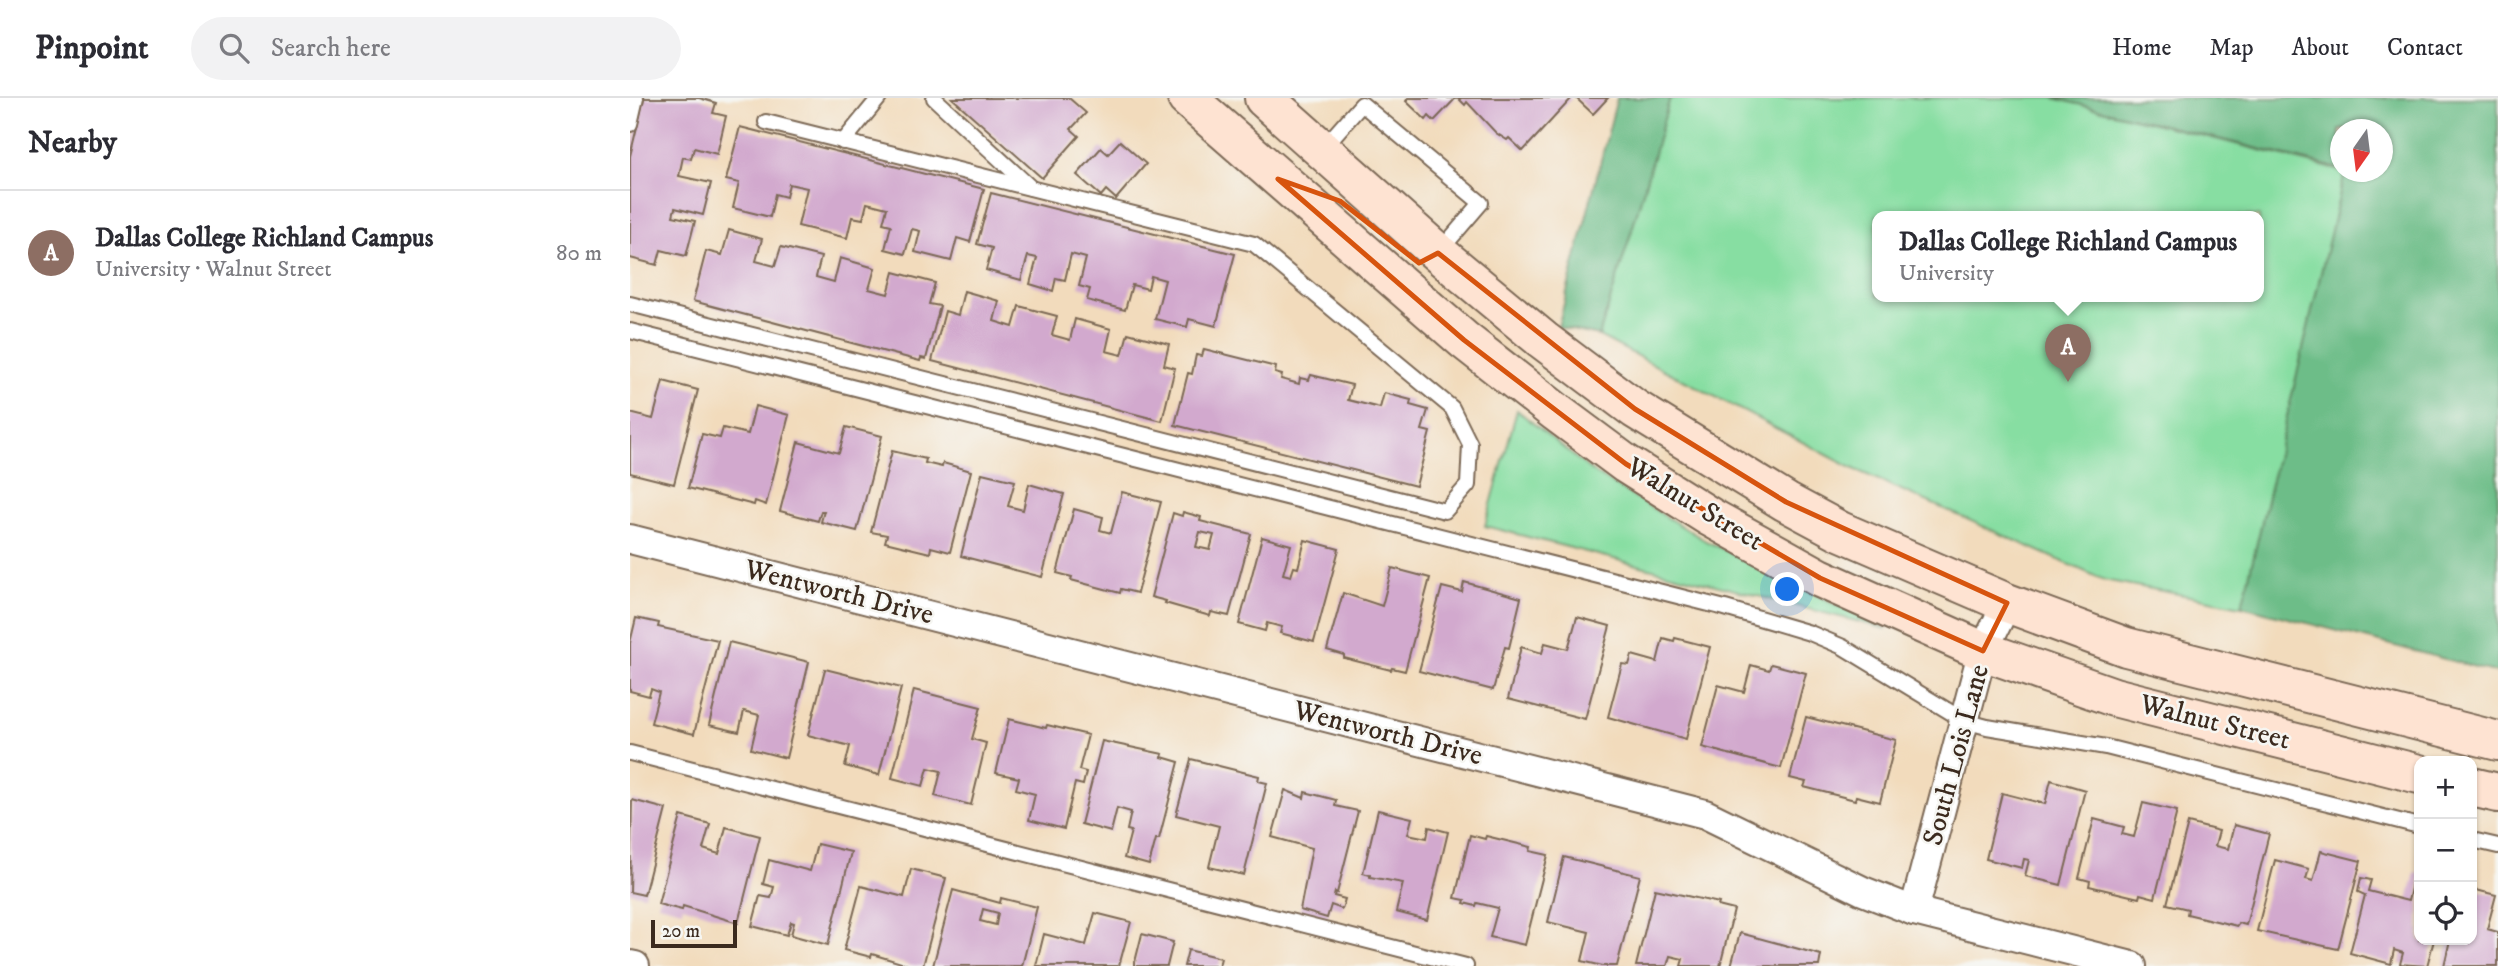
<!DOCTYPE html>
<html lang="en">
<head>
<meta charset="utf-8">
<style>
	:root { --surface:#fff; --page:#f2f2f3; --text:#2b2b33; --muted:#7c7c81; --line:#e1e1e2; --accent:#b5179e }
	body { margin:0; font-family:"IM FELL DW Pica",serif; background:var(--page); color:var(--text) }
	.controls { position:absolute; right:21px; bottom:21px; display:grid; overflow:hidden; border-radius:14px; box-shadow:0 2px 5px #0004 }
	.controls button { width:63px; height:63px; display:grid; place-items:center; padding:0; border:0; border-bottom:2px solid var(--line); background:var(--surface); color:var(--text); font:35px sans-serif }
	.compass { position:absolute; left:1700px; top:21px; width:63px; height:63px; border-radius:50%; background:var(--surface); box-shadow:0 2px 5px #0004; rotate:194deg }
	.scale { position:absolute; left:21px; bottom:18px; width:86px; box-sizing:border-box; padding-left:7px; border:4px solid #3b2a1e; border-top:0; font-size:19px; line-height:24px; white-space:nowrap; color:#3b2a1e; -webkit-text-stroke:5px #f6f6f2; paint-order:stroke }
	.you { position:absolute; left:1158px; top:492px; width:24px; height:24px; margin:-18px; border:5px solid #fff; border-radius:50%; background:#1a73e8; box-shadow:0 0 0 10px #1a73e833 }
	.badge { display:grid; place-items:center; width:46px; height:46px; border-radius:50%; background:var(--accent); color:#fff; font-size:23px; font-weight:700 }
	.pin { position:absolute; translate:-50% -58px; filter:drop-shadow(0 2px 4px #0008) }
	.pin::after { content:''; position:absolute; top:37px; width:24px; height:21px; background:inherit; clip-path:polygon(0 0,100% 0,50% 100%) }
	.popup { position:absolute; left:1242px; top:113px; width:392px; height:91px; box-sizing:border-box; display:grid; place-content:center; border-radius:14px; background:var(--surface); filter:drop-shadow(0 2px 5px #0005); font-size:23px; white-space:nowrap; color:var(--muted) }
	.popup b { font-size:26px; color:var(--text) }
	.popup::after { content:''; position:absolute; left:50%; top:100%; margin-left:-14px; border:14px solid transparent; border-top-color:var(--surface) }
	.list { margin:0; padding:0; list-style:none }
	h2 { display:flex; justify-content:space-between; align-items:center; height:91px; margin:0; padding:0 28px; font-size:30px }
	h2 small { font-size:23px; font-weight:400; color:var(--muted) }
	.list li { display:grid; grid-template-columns:46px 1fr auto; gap:21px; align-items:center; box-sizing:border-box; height:126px; padding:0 28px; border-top:2px solid var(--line) }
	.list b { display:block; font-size:26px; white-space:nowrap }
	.list p { margin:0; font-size:23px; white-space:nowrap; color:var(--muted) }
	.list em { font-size:23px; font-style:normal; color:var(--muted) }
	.icon { flex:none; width:38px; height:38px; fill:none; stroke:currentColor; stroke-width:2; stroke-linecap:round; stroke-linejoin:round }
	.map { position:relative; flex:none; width:1868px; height:868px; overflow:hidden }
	header { display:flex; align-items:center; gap:42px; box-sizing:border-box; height:98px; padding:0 35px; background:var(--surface); border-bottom:2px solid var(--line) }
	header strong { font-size:33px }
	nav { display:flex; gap:38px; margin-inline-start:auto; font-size:24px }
	.search { width:490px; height:63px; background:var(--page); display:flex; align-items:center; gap:18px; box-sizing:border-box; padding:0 24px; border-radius:38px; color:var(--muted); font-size:26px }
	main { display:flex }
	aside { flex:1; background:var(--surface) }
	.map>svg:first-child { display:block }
</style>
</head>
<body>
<header>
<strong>Pinpoint</strong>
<div class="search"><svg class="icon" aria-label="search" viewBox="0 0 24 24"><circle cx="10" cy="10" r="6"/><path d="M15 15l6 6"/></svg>Search here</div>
<nav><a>Home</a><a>Map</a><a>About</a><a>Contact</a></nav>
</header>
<main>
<aside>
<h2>Nearby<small></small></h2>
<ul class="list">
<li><span class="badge" style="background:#8d6e63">A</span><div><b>Dallas College Richland Campus</b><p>University · Walnut Street</p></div><em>80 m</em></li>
</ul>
</aside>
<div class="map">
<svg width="1868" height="868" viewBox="0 0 1868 868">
	<rect width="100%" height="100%" fill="#f6f6f2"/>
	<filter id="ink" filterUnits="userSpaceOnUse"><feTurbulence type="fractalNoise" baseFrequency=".0143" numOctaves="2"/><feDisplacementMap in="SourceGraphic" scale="14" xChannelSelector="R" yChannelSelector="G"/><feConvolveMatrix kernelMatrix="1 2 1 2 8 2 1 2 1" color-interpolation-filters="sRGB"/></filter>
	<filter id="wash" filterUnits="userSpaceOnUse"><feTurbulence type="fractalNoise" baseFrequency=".00686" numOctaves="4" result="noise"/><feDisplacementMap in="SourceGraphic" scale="28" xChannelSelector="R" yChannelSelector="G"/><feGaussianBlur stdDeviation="1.57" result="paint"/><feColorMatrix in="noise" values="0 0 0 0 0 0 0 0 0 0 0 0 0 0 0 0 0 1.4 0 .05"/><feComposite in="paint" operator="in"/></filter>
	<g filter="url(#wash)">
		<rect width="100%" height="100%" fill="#f2dbbc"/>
		<g fill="#87dea2" stroke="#618460" stroke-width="2" fill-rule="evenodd">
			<path d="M1040,0H1424L1715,74L1612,508L1474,482L1224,371L969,238L1001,135ZM1247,118H1629V198H1247Z"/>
			<polygon points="887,312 963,374 1076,443 1257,531 855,428"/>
		</g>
		<g fill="#6dbd88" stroke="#547453" stroke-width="2">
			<polygon points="987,0 1040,0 1001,135 969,238 928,229"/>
			<polygon points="1424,0 1868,0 1868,575 1612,508 1715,74 1752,74 1752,32 1710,32 1710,71"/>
		</g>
		<g id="blocks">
			<g fill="#d2a9ce" fill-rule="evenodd">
				<polygon points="14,0 69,0 86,5 83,15 96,18 87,56 64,50 61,61 53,59 49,78 81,85 73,117 45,110 43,118 65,123 56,158 31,152 27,167 0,160 0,58"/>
				<polygon points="322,0 439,0 456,15 441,31 449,38 412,80"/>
				<polygon points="778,0 826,0 804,23 799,18 796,22 776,3"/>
				<polygon points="828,0 942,0 893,53 879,40 877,42 866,35 837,4 835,7"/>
				<polygon points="946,0 978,0 963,16"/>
				<polygon points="110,29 354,91 340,144 327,140 321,163 285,154 290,133 282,131 275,156 255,151 261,127 253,125 257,110 237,105 233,121 222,119 217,140 168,128 177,90 159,86 156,99 145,96 140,119 103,110 109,85 96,82"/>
				<polygon points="490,43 516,66 486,101 476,92 471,98 447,77 471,50 478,56"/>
				<polygon points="361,95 605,156 586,228 559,221 557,229 525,221 535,182 521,178 518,191 502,187 495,212 457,202 460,191 449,188 456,160 441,156 435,182 426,180 423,193 400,186 407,160 398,158 391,182 356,172 362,150 347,146"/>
				<polygon points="99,132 132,141 126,163 145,168 151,149 191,159 186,179 204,184 210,160 245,170 239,191 258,196 264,174 305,185 299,206 310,208 296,261 291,260 290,263 63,203 76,153 92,157"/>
				<polygon points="334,193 369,203 364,223 383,229 389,208 427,218 422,237 440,242 445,221 481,231 476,253 492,257 498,235 539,246 534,267 545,270 532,323 302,263 315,213 328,217"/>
				<polygon points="574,251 646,269 645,275 652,277 651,281 669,286 670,280 679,282 681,277 722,287 718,302 750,310 754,295 781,302 780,307 798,312 792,332 800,334 786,388 545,327 558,275 562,276 566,257 572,258"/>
				<polygon points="33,283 68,292 44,386 0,375 0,315 23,321"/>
				<polygon points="125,308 159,317 136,407 125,403 124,407 58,390 72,336 90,340 93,330 118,336"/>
				<polygon points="216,329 252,338 227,433 191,424 194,413 191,413 188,423 150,413 168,344 209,355"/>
				<polygon points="262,353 296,361 295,365 312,369 313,365 341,373 320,454 301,449 300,455 255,444 257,437 241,434"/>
				<polygon points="352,375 385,383 378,408 393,412 399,386 434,396 412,479 331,458"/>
				<polygon points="492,394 531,404 507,495 491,491 490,495 441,482 442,479 427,475 444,411 473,419 470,432 481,435"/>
				<path d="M553,414L571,419L570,423L621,436L599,518L581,514L580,518L535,505L536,503L521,499L543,415L552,418ZM570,434L584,437L580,452L566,449Z"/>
				<polygon points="632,439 661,447 653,476 661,478 664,469 668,470 675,442 709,451 684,544 650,535 652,529 637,525 635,533 609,526"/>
				<polygon points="762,470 800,480 775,573 762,570 761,572 714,560 714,557 697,552 713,495 752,508"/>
				<polygon points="834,484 891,500 879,550 875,549 863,592 789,573 812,489 832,494"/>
				<polygon points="947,519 980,528 955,621 878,601 891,549 912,555 915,545 938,551"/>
				<polygon points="6,520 29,525 28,529 88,542 64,636 21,625 29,594 21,591 19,598 0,593 0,545"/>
				<polygon points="1033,540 1044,543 1045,540 1080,549 1056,641 978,619 992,566 999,567 1002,557 1027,564"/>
				<polygon points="99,544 179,564 156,660 121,651 129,617 114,613 109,634 79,627"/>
				<polygon points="1141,566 1176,575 1151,670 1072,649 1088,587 1114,594 1121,567 1139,572"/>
				<polygon points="195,571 271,590 249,677 215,668 220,648 178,637"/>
				<polygon points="284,592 351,609 342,641 356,645 341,707 305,698 311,673 298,670 293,688 262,680"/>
				<polygon points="1176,619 1266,642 1250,704 1226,698 1225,702 1174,689 1176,684 1160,680"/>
				<polygon points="379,621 416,630 417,627 458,637 449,672 456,674 453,687 445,685 434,731 399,722 405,696 386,691 389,680 366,675"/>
				<polygon points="472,643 533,656 532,659 549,664 529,741 526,741 519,767 494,760 501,733 497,732 501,714 487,710 481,734 451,726"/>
				<polygon points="561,661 629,678 628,683 637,685 614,777 579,769 589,728 546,717"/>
				<polygon points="1421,682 1455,692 1431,787 1395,778 1399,762 1394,761 1392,770 1356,761 1372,695 1415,706"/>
				<polygon points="655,692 674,700 675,694 706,702 705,708 728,713 707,795 705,794 704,798 715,801 712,811 701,807 697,820 670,812 682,750 642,739"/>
				<polygon points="2,702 36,711 14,797 0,794"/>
				<polygon points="1513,705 1547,713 1525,800 1510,796 1509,800 1459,788 1460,783 1449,780 1464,721 1494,729 1492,736 1504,739"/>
				<polygon points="748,712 782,720 778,736 797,740 799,729 818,734 797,822 766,814 773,785 740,779 740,777 733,775"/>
				<polygon points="51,718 80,726 73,751 89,756 96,729 130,738 108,825 53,808 52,812 28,806"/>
				<polygon points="1558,725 1589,733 1585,748 1598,751 1604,727 1639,736 1616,827 1608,825 1607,828 1557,816 1558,811 1537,806"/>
				<polygon points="840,737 855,741 856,738 901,749 900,753 918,757 895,847 860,839 868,810 847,805 846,808 834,805 835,802 825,800"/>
				<polygon points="187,746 221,754 198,847 161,837 164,825 161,824 157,837 122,828 130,798 141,800 144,789 133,786 139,762 180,773"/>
				<polygon points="1691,753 1731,763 1708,851 1627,833 1645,762 1679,771 1676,781 1683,783"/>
				<polygon points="934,759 1010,778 987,868 973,868 952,863 959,834 918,824"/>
				<polygon points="281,771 316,780 293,868 281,868 242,856 241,859 214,852 231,788 274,799"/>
				<polygon points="1785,774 1789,775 1789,842 1804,842 1797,868 1770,866 1773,855 1764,852 1761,866 1720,855 1735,797 1728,794 1731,780 1741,782 1738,793 1778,803"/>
				<polygon points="1025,791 1089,805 1088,808 1104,812 1090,868 1051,868 1053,861 1040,858 1037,868 1006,868"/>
				<polygon points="1842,791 1866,797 1857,831 1868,834 1868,868 1814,868 1820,842 1842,842"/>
				<path d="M323,792L370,805L371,800L407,809L392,868H303ZM353,811L368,815L366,827L350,823Z"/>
				<polygon points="465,815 501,824 489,868 406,868 414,836 456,847"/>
				<polygon points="1110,835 1191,857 1189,868 1101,868"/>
				<polygon points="512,836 543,844 537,868 504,868"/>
				<polygon points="558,852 591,860 589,868 554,868"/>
			</g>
		</g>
	</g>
	<g filter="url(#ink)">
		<use href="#blocks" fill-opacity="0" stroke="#7b6855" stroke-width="2"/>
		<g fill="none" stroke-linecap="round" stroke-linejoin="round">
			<defs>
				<g id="lane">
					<polyline points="304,0 401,90"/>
					<polyline points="0,26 6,0"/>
					<polyline points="213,44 249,0"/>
					<polyline points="693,50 732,6 851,105 809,154"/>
					<polyline points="0,206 815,413 838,387 840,346 822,310 624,146 136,24"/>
					<polyline points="0,233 1095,510 1180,535 1213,549 1335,623 1357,629 1476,649 1789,728"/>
					<polyline points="0,655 836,868"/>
					<polyline points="1842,742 1868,748"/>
				</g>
				<g id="street">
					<polyline points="0,441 1075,716 1233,793 1284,813 1502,868"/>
					<polyline points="1284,813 1347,574 1353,553 1377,505"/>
					<polyline points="0,867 5,868"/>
				</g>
				<g id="secondary">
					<polyline points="557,0 834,242 926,314 996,366 1080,419 1190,480 1353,553 1484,599 1789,676"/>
					<polyline points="634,0 808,155 913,242 1005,311 1156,404 1210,433 1377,505 1496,549 1868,643"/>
					<polyline points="1842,689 1868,695"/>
				</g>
			</defs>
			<use href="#lane" stroke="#7b6855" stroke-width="18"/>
			<use href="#street" stroke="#7b6855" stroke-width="32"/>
			<use href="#secondary" stroke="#7b6855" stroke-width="42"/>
			<use href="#lane" stroke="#fff" stroke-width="14"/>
			<use href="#street" stroke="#fff" stroke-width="28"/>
			<use href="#secondary" stroke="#fee3d2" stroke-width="38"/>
		</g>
	</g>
	<path fill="none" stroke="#d7540e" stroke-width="5" stroke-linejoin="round" d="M648,81L710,103L789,165L808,155L1005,311L1156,404L1377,505L1353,553L1190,480L996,366L834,242Z"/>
	<g text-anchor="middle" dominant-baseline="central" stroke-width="5" stroke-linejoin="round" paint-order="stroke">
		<g font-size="28" fill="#3b2a1e" stroke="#f6f6f2">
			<text transform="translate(1065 406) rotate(31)">Walnut Street</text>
			<text transform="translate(209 494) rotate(14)">Wentworth Drive</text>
			<text transform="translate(1585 624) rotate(14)">Walnut Street</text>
			<text transform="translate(758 635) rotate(14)">Wentworth Drive</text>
			<text transform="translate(1326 657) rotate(-75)">South Lois Lane</text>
		</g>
	</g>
</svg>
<div class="controls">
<button>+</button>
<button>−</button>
<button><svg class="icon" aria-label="locate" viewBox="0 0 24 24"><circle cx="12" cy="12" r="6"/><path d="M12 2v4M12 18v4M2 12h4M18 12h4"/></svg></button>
</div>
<svg class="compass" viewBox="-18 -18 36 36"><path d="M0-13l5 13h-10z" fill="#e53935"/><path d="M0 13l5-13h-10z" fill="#7c7c81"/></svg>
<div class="scale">20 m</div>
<div class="you"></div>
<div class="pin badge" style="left:1438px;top:284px;background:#8d6e63">A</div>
<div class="popup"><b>Dallas College Richland Campus</b>University</div>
</div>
</main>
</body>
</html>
